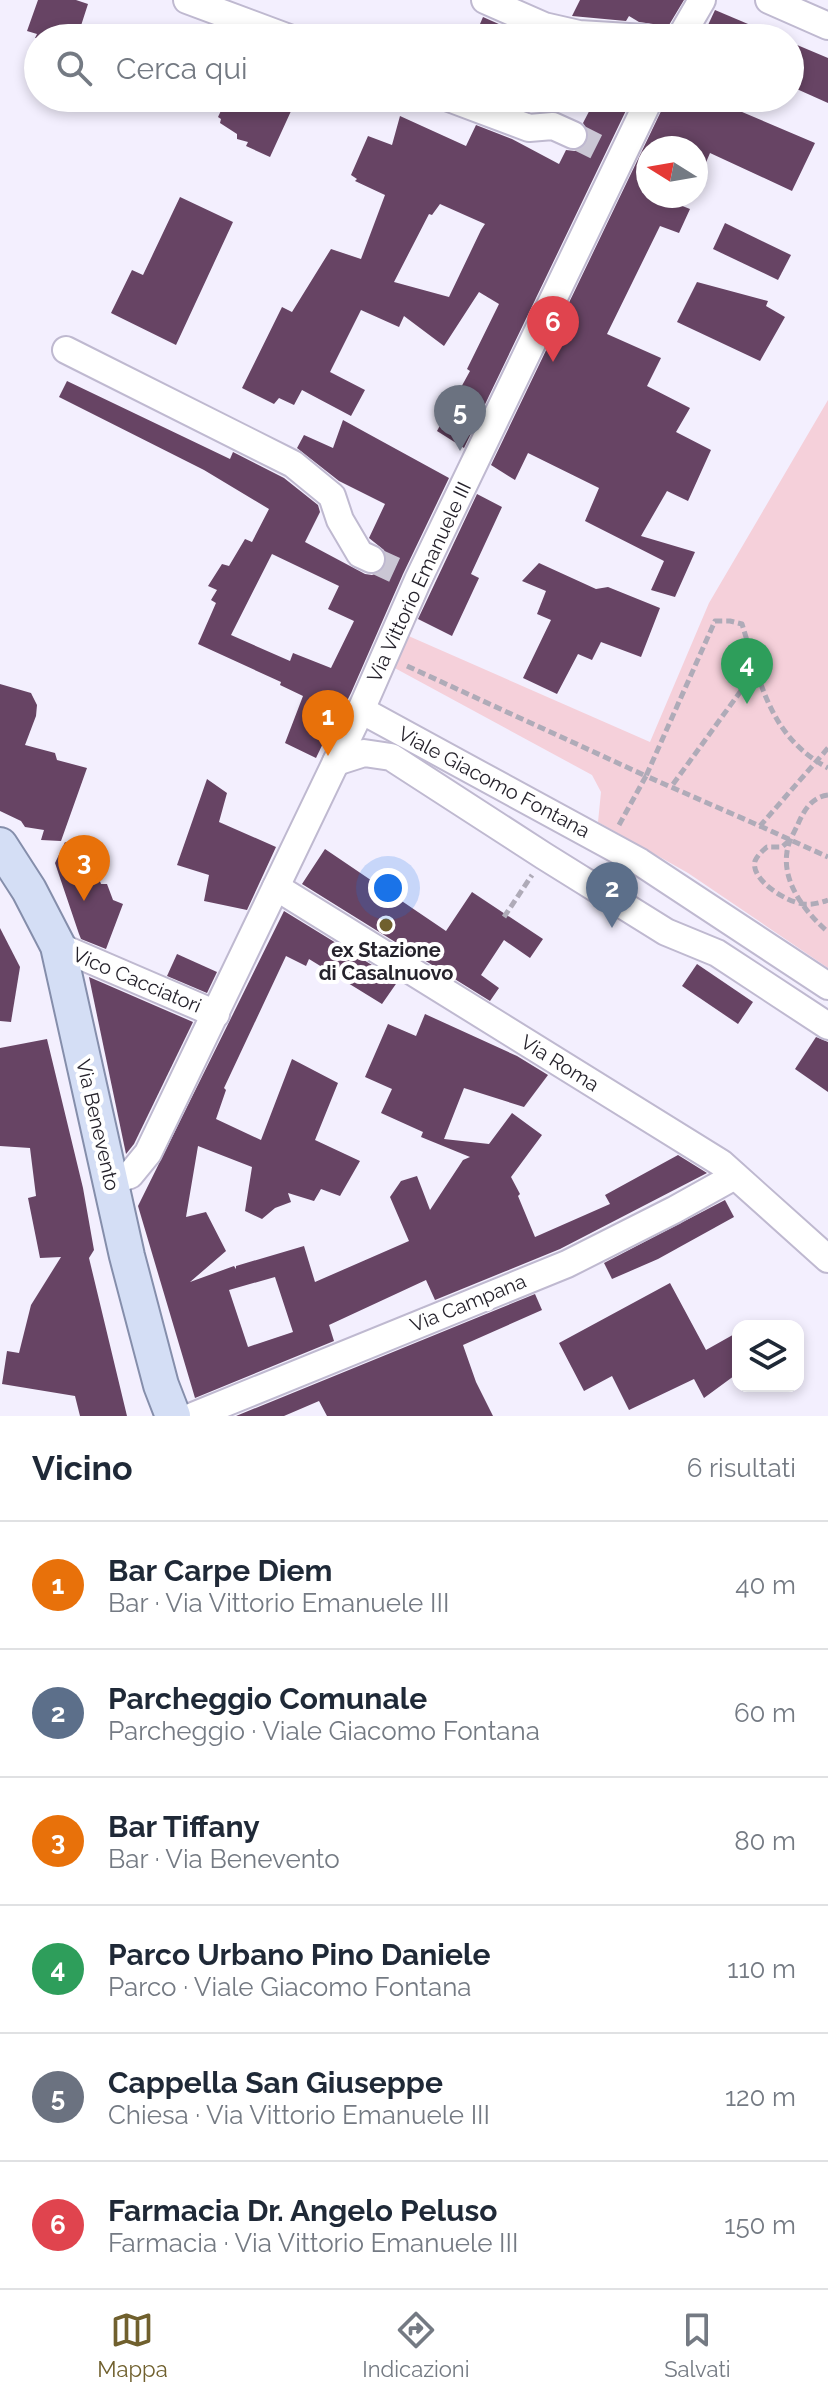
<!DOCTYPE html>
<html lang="it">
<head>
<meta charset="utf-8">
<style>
	:root { --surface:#fff; --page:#f6f6f7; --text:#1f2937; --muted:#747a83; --line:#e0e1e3; --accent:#70602e }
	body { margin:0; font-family:Raleway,sans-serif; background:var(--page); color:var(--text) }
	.controls { position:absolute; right:24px; bottom:24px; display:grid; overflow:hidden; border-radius:16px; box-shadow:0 4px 12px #0003 }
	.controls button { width:72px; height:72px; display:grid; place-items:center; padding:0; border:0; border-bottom:2px solid var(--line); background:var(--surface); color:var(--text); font:40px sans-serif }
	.compass { position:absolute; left:636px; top:136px; width:72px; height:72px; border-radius:50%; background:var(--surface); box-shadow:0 4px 12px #0003; rotate:281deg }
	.you { position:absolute; left:388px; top:888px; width:28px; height:28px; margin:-20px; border:6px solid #fff; border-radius:50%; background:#1a73e8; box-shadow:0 0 0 12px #1a73e833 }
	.badge { display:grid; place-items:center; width:52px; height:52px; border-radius:50%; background:var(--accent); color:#fff; font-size:26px; font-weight:700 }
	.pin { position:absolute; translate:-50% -66px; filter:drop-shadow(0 2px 4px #0008) }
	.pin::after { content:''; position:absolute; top:42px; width:28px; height:24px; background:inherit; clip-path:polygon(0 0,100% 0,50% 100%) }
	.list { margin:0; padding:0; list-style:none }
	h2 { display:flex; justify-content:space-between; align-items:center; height:104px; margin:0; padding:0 32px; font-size:34px }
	h2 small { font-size:26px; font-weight:400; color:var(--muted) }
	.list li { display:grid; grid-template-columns:52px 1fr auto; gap:24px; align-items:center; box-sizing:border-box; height:128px; padding:0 32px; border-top:2px solid var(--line) }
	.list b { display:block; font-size:30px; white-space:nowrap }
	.list p { margin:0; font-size:26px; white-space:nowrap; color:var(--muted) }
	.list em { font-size:26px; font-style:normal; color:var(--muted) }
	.icon { flex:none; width:44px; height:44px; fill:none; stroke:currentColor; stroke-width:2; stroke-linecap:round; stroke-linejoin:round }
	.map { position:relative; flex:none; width:828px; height:1416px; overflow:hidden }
	.search { position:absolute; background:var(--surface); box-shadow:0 4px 12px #0003; left:24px; right:24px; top:24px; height:88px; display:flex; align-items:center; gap:20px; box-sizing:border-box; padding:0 28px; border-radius:44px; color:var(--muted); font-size:30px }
	.sheet { height:872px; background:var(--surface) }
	nav { display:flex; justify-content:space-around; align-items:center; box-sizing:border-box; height:112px; border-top:2px solid var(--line); background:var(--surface); font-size:22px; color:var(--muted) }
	nav a { display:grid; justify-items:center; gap:4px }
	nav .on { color:var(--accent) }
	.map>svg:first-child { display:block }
</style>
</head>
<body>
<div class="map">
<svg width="828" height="1416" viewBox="0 0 828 1416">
	<rect width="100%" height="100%" fill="#f3effe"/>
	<polygon fill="#f5d0da" points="828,400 828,968 688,873 598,822 601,792 592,775 391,666 404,634 650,742 709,603"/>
	<g fill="#674464" fill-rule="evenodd">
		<polygon points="38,0 76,0 88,4 77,38 35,38 37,34 27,31"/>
		<polygon points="580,0 684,0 663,35 653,24 639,22 629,16 626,21 572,16"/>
		<polygon points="715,10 781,38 702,38"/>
		<polygon points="483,17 519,33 517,38 474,38"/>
		<polygon points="790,42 828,58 828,103 790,86"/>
		<polygon points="227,98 297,98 270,157 246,146 248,142 237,139 237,134 220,123 221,119 218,117"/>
		<path d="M596,98H632L464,448L437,431L470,371L467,369L499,304L479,292L444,346L404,316L399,327L361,310L330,372L365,390L351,416L302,390L294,405L279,398L274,404L242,388L282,307L292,312L331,249L361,259L385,195L355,181L357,179L351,175L368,136L392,145L400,116L466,146L476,125L512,139L559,164L566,150L575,151L582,148L587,142L589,133L583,123ZM440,204L485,224L481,230L449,297L394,282L429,214L432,215Z"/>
		<polygon points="666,98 709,98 815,143 792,191 710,153 696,186 696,148 648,148 648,196 657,196 690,209 679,233 660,226 607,334 661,358 647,386 690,408 676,432 711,450 688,501 667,491 641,536 695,552 675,597 651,590 664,561 585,521 599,488 528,453 515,480 491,465 664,105"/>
		<polygon points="180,197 233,222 176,345 111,313 132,270 143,275"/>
		<polygon points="725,223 791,255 778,280 713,249"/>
		<polygon points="697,282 768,301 766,306 785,317 760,361 677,322"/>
		<path d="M67,381L230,459L233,452L284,478L318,505L320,512L305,542L365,574L372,575L380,572L386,565L387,558L384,550L369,538L385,504L339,481L297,448L304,435L333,448L343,420L449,478L403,574L351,693L341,713L338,712L316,758L285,743L303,696L280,685L281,682L198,644L216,603L211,600L217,590L208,586L222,564L229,566L245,539L252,542L269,509L204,470L59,397ZM272,554L339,586L328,609L354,621L331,668L293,653L290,661L231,635Z"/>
		<polygon points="477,494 502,507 471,574 479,578 452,636 418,619"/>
		<polygon points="539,563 596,589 608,587 660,608 641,657 601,642 592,660 578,654 557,694 523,678 551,620 537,614 546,591 522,581"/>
		<polygon points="0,684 31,693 37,705 36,716 25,745 55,753 57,760 87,768 61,841 41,840 44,830 25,827 21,821 0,811"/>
		<polygon points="207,779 227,793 219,822 276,847 247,910 204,901 209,875 177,865"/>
		<polygon points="65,842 88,853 85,867 97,873 101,884 107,884 113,900 123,904 106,949 81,939 79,934 55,863"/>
		<polygon points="325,849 446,931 472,892 543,939 530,958 504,940 481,975 499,988 490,1001 302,884"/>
		<path d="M284,911L398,981L382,1004L309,959L306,966L286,956L224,1088L226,1090L216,1119L261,1140L292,1059L338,1083L315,1140L360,1161L340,1196L321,1189L314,1201L288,1193L291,1202L275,1208L262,1219L245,1211L252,1167L198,1146L186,1217L206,1212L226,1251L190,1282L234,1266L236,1269V1266L304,1246L315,1282L409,1241L390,1197L401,1181L417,1176L430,1210L463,1160L470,1157L421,1137L423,1132L381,1113L392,1089L365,1077L388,1024L416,1036L425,1014L517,1056L548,1075L524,1107L464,1088L444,1139L489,1144L512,1113L542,1135L511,1177L520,1194L518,1196L535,1237L610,1204L605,1195L678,1155L707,1173L560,1249L435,1300L426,1280L329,1325L334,1341L195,1398L138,1206ZM275,1277L293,1332L248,1347L229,1290Z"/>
		<polygon points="0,928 20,967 11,1022 0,1021"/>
		<polygon points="177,954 217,972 207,993 167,976"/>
		<polygon points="697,964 753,1002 738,1024 682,986"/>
		<polygon points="89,977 193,1022 134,1144 126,1154"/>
		<polygon points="816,1037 828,1042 828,1092 795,1069"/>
		<polygon points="47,1039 83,1188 94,1250 89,1258 127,1416 80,1416 75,1396 2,1384 7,1351 19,1353 31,1305 61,1257 40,1258 28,1198 36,1196 30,1148 0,1146 0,1048"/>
		<polygon points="725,1200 734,1217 658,1259 612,1279 604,1263"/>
		<polygon points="670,1283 706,1350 738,1332 738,1373 704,1398 694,1379 629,1410 612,1376 584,1391 559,1343"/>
		<polygon points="535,1294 542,1310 463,1345 476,1382 493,1416 327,1416 319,1401 284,1416 236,1416"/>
	</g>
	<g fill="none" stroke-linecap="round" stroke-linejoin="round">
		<g stroke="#cac6d4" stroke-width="26" stroke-dasharray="26 13" stroke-linecap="butt">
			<polyline points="573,135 609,153"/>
			<polyline points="371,559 408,576"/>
		</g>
		<defs>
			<g id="minor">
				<polyline points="187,0 289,38"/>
				<polyline points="485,0 544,26 579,34 645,38"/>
				<polyline points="769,0 828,26"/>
				<polyline points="680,38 702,0"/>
				<polyline points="449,98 529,128 553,126 573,135"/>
				<polyline points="66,350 293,464 332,496 340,520 360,554 371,559"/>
				<polyline points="361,710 640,862 828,986"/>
				<polyline points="336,762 364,753 391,757 544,856 666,932 717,953 828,1026"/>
				<polyline points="276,887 721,1163 828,1259"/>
				<polyline points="58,946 216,1014"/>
				<polyline points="111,1181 130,1175 148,1153 361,710 418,580 650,98"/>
				<polyline points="193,1416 567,1264 674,1210 735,1176"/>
			</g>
			<polyline id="major" points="0,845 29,890 58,946 127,1256 161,1385 173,1416"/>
		</defs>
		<use href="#minor" stroke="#bfb9d0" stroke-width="30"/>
		<use href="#major" stroke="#858eab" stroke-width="38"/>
		<g stroke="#afabb8" stroke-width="5" stroke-dasharray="8 4" stroke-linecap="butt">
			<polyline points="407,666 646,776 715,621 730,621 742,624 756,670"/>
			<path d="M828,748L760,826L671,787L756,670C770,713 786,745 828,768"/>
			<path d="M828,795C812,797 804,810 798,824C794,833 788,842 787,852C782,883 806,913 828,932"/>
			<polyline points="619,825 646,776 671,787"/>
			<polyline points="760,826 828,857"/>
			<path d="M789,841L782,847H767C762,851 757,856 755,861C750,880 787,902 803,904C812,905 820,903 828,900"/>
			<polyline points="504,917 532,875"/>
		</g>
		<use href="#minor" stroke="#fff" stroke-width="26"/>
		<use href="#major" stroke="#d4def5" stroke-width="34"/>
	</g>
	<circle fill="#70602e" stroke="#fff" stroke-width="3" cx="386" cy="925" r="8"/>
	<g text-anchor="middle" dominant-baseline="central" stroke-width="8" stroke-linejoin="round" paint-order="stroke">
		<g font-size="20" fill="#26232c" stroke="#fff">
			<text transform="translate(419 582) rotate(-65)">Via Vittorio Emanuele III</text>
			<text transform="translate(494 782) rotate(28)">Viale Giacomo Fontana</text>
			<text transform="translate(137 980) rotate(23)">Vico Cacciatori</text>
			<text transform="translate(560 1063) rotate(32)">Via Roma</text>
			<text transform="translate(98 1125) rotate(77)">Via Benevento</text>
			<text transform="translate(468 1303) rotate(-22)">Via Campana</text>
		</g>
		<g font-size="20" font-weight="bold" fill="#26232c" stroke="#fff">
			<text x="386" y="950">ex Stazione<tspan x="386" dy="23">di Casalnuovo</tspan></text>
		</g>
	</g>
</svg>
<div class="controls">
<button><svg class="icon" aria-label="layers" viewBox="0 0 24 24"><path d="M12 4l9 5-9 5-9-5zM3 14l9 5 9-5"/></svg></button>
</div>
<svg class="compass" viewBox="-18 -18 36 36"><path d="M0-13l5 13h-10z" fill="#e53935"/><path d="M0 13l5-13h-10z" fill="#747a83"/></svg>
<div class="you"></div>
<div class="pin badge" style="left:328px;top:756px;background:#e8710a">1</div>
<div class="pin badge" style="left:612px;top:928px;background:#5c6f8a">2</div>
<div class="pin badge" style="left:84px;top:901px;background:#e8710a">3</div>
<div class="pin badge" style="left:747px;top:704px;background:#2e9e5b">4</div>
<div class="pin badge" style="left:460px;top:451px;background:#6b7280">5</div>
<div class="pin badge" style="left:553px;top:362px;background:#e0444e">6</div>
<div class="search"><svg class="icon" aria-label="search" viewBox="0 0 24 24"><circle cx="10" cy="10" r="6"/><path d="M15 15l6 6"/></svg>Cerca qui</div>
</div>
<section class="sheet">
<h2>Vicino<small>6 risultati</small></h2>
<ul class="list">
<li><span class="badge" style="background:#e8710a">1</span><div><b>Bar Carpe Diem</b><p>Bar · Via Vittorio Emanuele III</p></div><em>40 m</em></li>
<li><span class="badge" style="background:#5c6f8a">2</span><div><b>Parcheggio Comunale</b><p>Parcheggio · Viale Giacomo Fontana</p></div><em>60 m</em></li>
<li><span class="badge" style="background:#e8710a">3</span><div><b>Bar Tiffany</b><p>Bar · Via Benevento</p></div><em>80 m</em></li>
<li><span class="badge" style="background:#2e9e5b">4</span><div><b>Parco Urbano Pino Daniele</b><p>Parco · Viale Giacomo Fontana</p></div><em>110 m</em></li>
<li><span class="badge" style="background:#6b7280">5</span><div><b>Cappella San Giuseppe</b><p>Chiesa · Via Vittorio Emanuele III</p></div><em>120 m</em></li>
<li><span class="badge" style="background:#e0444e">6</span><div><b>Farmacia Dr. Angelo Peluso</b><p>Farmacia · Via Vittorio Emanuele III</p></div><em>150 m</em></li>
</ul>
</section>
<nav>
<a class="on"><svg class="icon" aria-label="map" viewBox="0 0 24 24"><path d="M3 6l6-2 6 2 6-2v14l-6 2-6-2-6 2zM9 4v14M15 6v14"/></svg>Mappa</a>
<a><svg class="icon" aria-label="directions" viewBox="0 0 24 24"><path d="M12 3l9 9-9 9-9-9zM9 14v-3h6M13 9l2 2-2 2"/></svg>Indicazioni</a>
<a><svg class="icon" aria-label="saved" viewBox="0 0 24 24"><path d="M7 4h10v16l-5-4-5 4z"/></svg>Salvati</a>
</nav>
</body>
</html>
